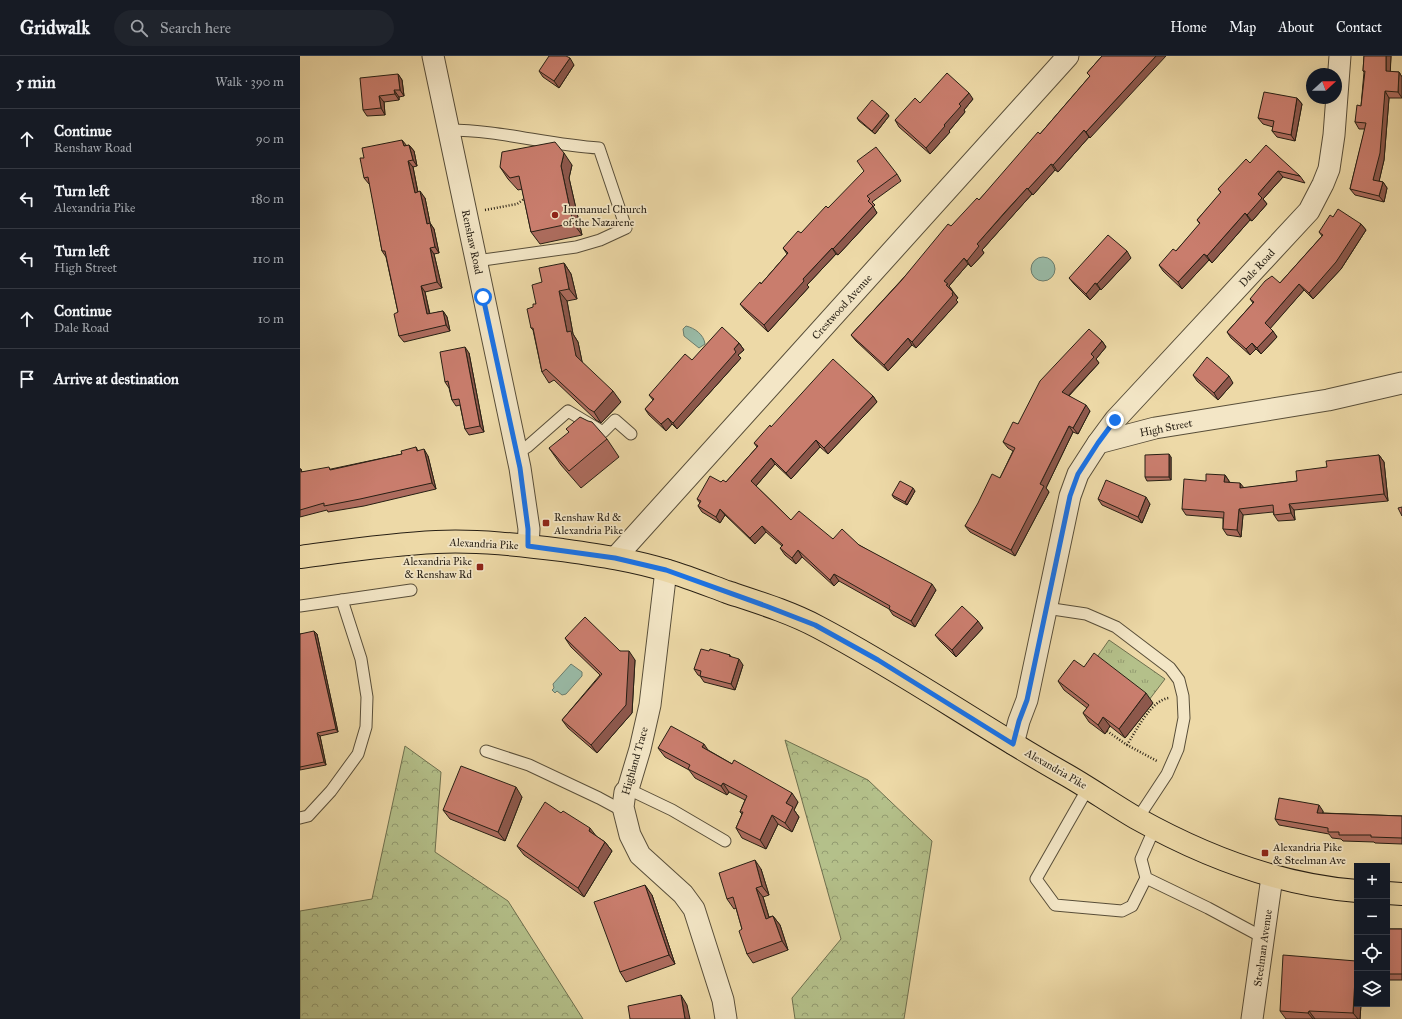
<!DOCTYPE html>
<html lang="en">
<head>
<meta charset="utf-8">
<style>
	:root { --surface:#171b24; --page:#20242c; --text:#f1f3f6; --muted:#9ea1a6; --line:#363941 }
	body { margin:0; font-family:"IM FELL Great Primer",serif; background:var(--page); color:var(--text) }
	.controls { position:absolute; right:12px; bottom:12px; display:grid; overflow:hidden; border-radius:0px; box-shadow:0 4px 16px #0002 }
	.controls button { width:36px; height:36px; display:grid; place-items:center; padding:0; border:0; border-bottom:1px solid var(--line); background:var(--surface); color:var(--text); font:20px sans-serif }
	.compass { position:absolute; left:1006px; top:12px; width:36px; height:36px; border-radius:50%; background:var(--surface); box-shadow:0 4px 16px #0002; rotate:69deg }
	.stop { position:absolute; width:12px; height:12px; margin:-9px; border:3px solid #1a73e8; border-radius:50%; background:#fff }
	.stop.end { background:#1a73e8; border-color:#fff; box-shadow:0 1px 4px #0008 }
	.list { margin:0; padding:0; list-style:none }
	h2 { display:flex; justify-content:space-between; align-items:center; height:52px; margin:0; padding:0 16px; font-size:17px }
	h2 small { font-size:13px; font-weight:400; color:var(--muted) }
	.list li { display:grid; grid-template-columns:26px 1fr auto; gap:12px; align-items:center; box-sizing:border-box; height:60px; padding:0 16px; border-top:1px solid var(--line) }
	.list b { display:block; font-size:15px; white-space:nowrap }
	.list p { margin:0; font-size:13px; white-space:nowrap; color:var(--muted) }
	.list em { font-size:13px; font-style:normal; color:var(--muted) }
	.icon { flex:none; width:22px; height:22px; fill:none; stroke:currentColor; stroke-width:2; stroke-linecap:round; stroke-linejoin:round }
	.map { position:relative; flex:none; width:1102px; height:963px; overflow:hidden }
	header { display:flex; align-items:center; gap:24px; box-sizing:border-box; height:56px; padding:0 20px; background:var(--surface); border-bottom:1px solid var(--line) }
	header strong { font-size:19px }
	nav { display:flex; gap:22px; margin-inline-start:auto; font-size:14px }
	.search { width:280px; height:36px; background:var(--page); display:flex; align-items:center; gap:10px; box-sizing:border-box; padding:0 14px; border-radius:22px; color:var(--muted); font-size:15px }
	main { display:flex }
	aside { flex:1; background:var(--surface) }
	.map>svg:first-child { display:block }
</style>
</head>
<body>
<header>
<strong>Gridwalk</strong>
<div class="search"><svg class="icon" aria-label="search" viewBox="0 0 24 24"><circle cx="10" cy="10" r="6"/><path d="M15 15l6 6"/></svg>Search here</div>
<nav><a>Home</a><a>Map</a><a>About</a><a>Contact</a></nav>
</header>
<main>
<aside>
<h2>5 min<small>Walk · 390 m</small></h2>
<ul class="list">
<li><svg class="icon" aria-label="ahead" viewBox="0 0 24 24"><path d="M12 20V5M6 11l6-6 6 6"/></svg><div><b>Continue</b><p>Renshaw Road</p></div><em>90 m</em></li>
<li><svg class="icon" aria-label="left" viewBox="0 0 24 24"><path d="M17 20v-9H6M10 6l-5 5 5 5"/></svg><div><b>Turn left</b><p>Alexandria Pike</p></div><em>180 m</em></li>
<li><svg class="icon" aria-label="left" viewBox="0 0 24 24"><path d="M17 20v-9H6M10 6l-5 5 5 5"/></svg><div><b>Turn left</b><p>High Street</p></div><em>110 m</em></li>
<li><svg class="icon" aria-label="ahead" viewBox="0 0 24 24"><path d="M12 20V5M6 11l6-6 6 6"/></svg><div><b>Continue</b><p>Dale Road</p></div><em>10 m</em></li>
<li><svg class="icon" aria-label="arrive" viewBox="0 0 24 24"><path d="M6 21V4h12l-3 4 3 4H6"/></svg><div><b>Arrive at destination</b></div></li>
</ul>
</aside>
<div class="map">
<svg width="1102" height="963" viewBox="0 0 1102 963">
	<defs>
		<pattern id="forest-crowns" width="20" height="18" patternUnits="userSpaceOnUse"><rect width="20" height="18" fill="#b4c08a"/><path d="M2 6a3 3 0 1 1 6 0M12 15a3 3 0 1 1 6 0" fill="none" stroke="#929b70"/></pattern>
		<pattern id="park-tufts" width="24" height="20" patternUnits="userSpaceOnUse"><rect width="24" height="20" fill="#b4c08a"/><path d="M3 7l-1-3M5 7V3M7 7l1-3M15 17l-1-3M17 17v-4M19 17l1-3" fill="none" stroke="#929b70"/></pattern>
	</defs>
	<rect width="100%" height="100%" fill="#edd9a7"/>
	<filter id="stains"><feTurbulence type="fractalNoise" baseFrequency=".005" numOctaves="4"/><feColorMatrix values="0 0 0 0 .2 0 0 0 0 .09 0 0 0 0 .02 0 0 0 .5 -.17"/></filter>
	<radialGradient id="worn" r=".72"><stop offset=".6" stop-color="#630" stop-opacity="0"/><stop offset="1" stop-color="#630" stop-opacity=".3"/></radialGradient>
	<g fill="url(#forest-crowns)" stroke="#6e704f">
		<polygon points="485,684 568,724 632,785 604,963 495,963 492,942 541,883"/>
		<polygon points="105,690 141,716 135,796 208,845 283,963 0,963 0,855 72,843"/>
	</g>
	<polygon fill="url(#park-tufts)" stroke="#6e704f" points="809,584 865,623 849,644 795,604"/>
	<g fill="#99baa6" stroke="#6b7c6c">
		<circle cx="743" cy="213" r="12"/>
		<path d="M386,270C395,272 404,279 405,288L399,292L384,280L383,273Z"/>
		<polygon points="271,608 282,616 282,620 266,638 262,639 257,635 255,637 252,634 254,632 253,628"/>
	</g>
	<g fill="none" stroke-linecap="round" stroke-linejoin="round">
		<defs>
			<g id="lane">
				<path d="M149,74C199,74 249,89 299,92L326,172L300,184L276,191L176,205"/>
				<polyline points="217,397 227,391 268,355 303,376 315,364 331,378"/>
				<polyline points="0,550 111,534"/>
				<polyline points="746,552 786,558 816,571 870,612 879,624 883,640 884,662 878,693 867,718 838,762"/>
				<polyline points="186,695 229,709 299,742 325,756"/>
				<polyline points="788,732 736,823 755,849 822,855 832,850 846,822"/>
				<polyline points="328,733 372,754 425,785"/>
				<polyline points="0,762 8,760 31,735 58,698 66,671 67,641 61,603 42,544"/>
				<polyline points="855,771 841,803 846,822 908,852 964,882"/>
			</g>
			<g id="street">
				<polyline points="133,0 220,412 229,473 228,490"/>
				<polyline points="798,387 815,364 1009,155 1023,128 1029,113 1034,79 1040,0"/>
				<polyline points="315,502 768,0"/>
				<polyline points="366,514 350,649 340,693 328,733 325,736 323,751 330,779 340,799 383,838 394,853 423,944 426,963"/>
				<polyline points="713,688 719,665 727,644 770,440 778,418 798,387 855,372 1028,344 1102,327"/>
				<polyline points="952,963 972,821"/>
			</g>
			<g id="primary">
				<path d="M0,501C45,495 91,488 136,486C178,484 221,489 262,494C297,499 333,504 368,515C388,521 408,529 427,536C457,546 490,556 518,571C602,615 680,670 763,717C788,731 812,748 836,762C904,800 979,829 1057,835"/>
				<polyline points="1087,837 1102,838"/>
			</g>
		</defs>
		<use href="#lane" stroke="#584e39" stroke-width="13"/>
		<use href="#street" stroke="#584e39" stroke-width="23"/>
		<use href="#primary" stroke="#271f14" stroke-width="24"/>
		<g stroke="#271f14" stroke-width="2.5" stroke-dasharray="1 2" stroke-linecap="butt">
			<polyline points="185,154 217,148 227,141"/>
			<polyline points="807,675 827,689 857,705"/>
			<path d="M827,689C836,675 851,644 869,642"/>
		</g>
		<use href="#lane" stroke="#f3e6c6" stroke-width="11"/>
		<use href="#street" stroke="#f3e6c6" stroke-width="21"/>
		<use href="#primary" stroke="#edd9a7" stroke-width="22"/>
	</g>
	<g fill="#ad6c5e" stroke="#271f14">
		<polygon points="802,0 790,82 789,81 758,116 755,114 733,139 732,138 682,194 684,197 671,211 668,208 649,230 658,242 656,244 658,246 616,292 612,289 588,315 556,285 551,279 651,170 679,144 740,78 790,20 787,17"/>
		<polygon points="1064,0 1091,0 1090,16 1099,16 1102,21 1102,42 1089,42 1084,104 1079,125 1083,126 1087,132 1084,146 1055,139 1050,133 1065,73 1059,73 1055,66 1061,50 1064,16 1063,15"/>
		<polygon points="274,9 259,32 243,21 239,15"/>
		<polygon points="98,18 102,24 104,40 99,41 99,44 84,46 85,59 67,60 63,54"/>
		<polygon points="997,42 1002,48 995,85 977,81 972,75 973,71 963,68 958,62"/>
		<polygon points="673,43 664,54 665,56 649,75 650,76 630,98 599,71 595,64"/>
		<polygon points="587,57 589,60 575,78 559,65 557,62"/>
		<polygon points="109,89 114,95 117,110 113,111 118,136 125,142 130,167 134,173 139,197 134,198 142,232 125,236 130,258 143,255 147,261 150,275 104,286 99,280 98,256 86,201 82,195 70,128 69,128 64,122 107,90"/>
		<polygon points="950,107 1000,120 1005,127 983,121 963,143 967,148 952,165 950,164 912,207 909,204 882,233 863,215 859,209 876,195 900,168 897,164 921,137 918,133"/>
		<polygon points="272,109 269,122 282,179 240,188 231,176 222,133 218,134 208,123 200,111"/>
		<polygon points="597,118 601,125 572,146 575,149 573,151 577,157 538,199 536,198 507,229 509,231 468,276 445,254 440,248 461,228 487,198 483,192 501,177 528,152"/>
		<polygon points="1033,161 1061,168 1066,174 1041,213 1013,243 1004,234 970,272 977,281 961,298 956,293 950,299 931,282 927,276 953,247 950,243 980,227 1022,180 1019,176"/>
		<polygon points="831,202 801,234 800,233 790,244 774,228 769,222"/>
		<polygon points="264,207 271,218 277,243 267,245 273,278 278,286 282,306 321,346 301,367 296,364 254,324 249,327 242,316 233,274 231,272 233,251 236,248 242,226"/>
		<polygon points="802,285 806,291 796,303 799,307 769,340 790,355 778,378 773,376 746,432 749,436 715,500 670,476 665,470 700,422 713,395 708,392 703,386 718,368"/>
		<polygon points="439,287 444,294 438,299 441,302 377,373 372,368 366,375 349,359 345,353 353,344 349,339 392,304"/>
		<polygon points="169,297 184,376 169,379 165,373 160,349 156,350 152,344 149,332 145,326"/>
		<polygon points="893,319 933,327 918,344 897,325"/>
		<polygon points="573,340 577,346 528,398 520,391 491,423 475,408 456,430 491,464 533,483 559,489 636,534 615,571 593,559 589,553 539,525 534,530 502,501 496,508 485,499 480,492 482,490 466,476 455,488 425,459 420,467 402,456 398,450 400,447 397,443 421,426 426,426 457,391 454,387 471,371"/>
		<polygon points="307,383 319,401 281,432 261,409 249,392"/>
		<polygon points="116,391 118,395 128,400 136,433 64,450 28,456 27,454 0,461 0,413 1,413 2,416 31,413 102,398"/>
		<polygon points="1079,399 1084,406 1088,445 994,454 995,464 978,465 974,459 973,456 943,459 941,481 927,479 923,473 923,462 886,459 882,453 906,425 925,419 929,425 929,426 944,432 997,425 1027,411"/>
		<polygon points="871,401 871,424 847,425 845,421"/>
		<polygon points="615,435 607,449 594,442 592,439"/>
		<polygon points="798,443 850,448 842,467 802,449"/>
		<polygon points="683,572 656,601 640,585 635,579"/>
		<polygon points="0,578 17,578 38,676 20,680 26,709 0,714"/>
		<polygon points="265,582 320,595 335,604 332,657 297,697 268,672 262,664 300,619 271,591"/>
		<polygon points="409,595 430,599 431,601 443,609 435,634 404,626 400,620 398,619 394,613"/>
		<polygon points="784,611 853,647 825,682 810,670 805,678 789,666 783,657 787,652 764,634 758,625"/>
		<polygon points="358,692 408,694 498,746 494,754 499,761 492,776 478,768 466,793 442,782 436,772 442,758 440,756 445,744 429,736 427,739 395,722 389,714 365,701"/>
		<polygon points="222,741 205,785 150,763 143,754"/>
		<polygon points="1023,755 1023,757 1102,760 1102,788 1075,787 1074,786 1043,785 1041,783 1032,782 1029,778 979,769 975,763"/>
		<polygon points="261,757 305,786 312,795 284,841 224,799 217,790"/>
		<polygon points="461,813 469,839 463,841 469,861 473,860 480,869 488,894 453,907 447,898 442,873 436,852 434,853 427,843"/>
		<polygon points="352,839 375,908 326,926 320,916"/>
		<rect x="1087" y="873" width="15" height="51"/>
		<polygon points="1056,905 1057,906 1057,948 1061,948 1060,963 986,963 980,955"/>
	</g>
	<g fill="#8d584c" stroke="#271f14">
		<polygon points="856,0 866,0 790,82 786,76"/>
		<polygon points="1086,0 1091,0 1090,22 1086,15"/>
		<polygon points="270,2 274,9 259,32 254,25"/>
		<polygon points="1099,16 1102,21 1102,42 1098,36"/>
		<polygon points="98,18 102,24 104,40 100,34"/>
		<polygon points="94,34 99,41 99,44 95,38"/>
		<polygon points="1085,35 1089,42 1084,104 1078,130 1073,124"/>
		<polygon points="669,37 673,43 664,54 665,56 649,75 650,76 630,98 626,92 644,69 659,48"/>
		<polygon points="79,40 84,46 85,59 81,52"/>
		<polygon points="997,42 1002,48 995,85 991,79"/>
		<polygon points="587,57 589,60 575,78 572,75"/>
		<polygon points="784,74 789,81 758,116 753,109"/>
		<polygon points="102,84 107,90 104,90"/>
		<polygon points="109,89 114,95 117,110 113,104"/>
		<polygon points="264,97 272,109 269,122 282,179 273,167 261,110"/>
		<polygon points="108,105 113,111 119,143 115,137"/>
		<polygon points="751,108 755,114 733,139 728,133"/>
		<polygon points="978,115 983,121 963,143 967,148 952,165 947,159 958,138"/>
		<polygon points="1083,126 1087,132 1084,146 1079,140"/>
		<polygon points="727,132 732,138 682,194 684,197 671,211 667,205 677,188"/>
		<polygon points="120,135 125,142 130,167 134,173 139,197 135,191 127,168"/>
		<polygon points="573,150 577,157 538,199 533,193"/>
		<polygon points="945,157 950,164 912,207 907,200"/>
		<polygon points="1061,168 1066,174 1041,213 1013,243 1009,237"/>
		<polygon points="130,192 134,198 142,232 137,226"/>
		<polygon points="532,192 536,198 507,229 509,231 468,276 464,269 503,223"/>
		<polygon points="827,195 831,202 801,234 797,228"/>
		<polygon points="904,198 909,204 882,233 878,226"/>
		<polygon points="664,202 668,208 649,230 652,234 651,236 646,229 644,225"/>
		<polygon points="264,207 271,218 277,243 269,233"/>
		<polygon points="795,227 800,233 790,244 786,238"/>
		<polygon points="999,228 1004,234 969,274 965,267"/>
		<polygon points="121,230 125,236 131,265 127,258"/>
		<polygon points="259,235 267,245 273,278 278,286 283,310 276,300 267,276"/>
		<polygon points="653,236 658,242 656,244 658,246 616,292 612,286"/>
		<polygon points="143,255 147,261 150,275 146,269"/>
		<polygon points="973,275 977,281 961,298 957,292"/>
		<polygon points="608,282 612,289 588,315 584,309"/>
		<polygon points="802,285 806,291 796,303 799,307 766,342 762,336 791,298"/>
		<polygon points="439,287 444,294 438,299 441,302 377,373 373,367"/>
		<polygon points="952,287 956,293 950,299 946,293"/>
		<polygon points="165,291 169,297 184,376 180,370"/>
		<polygon points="929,320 933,327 918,344 914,337"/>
		<polygon points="313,335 321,346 301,367 294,356"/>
		<polygon points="573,340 577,346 528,398 524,392"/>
		<polygon points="786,349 790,355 778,378 773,372"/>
		<polygon points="368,362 372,368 366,375 361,368"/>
		<polygon points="769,370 773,376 746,432 749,436 715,500 711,494 740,428"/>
		<polygon points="516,384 520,391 491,423 486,417"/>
		<polygon points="124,393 128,400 136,433 132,427"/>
		<polygon points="869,398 871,401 871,424 869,421"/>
		<polygon points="1079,399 1084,406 1088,445 1084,438"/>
		<polygon points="471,402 475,408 455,431 451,425"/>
		<polygon points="925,419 929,425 929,432 924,426"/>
		<polygon points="940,427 945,433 940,432"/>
		<polygon points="613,432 615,435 607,449 605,446"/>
		<polygon points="846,441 850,448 842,467 838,461"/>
		<polygon points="989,448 994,454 995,464 991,457"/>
		<polygon points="420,453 425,459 420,467 416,461"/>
		<polygon points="939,453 943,459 941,481 937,474"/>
		<polygon points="462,470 466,476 455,488 450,482"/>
		<polygon points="498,494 502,501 496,508 492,502"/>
		<polygon points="534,518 539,525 534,530 530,524"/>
		<polygon points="632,528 636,534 615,571 611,565"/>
		<polygon points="678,565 683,572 656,601 652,594"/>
		<polygon points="14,575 17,578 38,676 36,673"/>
		<polygon points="329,595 335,604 332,657 297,697 291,689"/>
		<polygon points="439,603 443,609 435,634 431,628"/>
		<polygon points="846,637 853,647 825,682 819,673"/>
		<polygon points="803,661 810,670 805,678 798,669"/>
		<polygon points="17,677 20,680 26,709 24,706"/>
		<polygon points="404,688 410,697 402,691"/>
		<polygon points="423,727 429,736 427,739 421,730"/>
		<polygon points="216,731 222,741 205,785 198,776"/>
		<polygon points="492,737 498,746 494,754 499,761 492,776 485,767 486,747"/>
		<polygon points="1019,749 1023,755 1022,764 1017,757"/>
		<polygon points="472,759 478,768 466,793 460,784"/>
		<polygon points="290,772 297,781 289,775"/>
		<polygon points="305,786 312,795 284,841 278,832"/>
		<polygon points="455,804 461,813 469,839 462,830"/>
		<polygon points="345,829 352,839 375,908 369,899"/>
		<polygon points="456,832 463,841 472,872 466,863"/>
		<polygon points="473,860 480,869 488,894 482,885"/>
		<polygon points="1056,905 1057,906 1057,948 1061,948 1060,963 1058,963 1053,957"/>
		<polygon points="381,939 387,949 390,963 385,963"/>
		<polygon points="1009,955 1015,963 1013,963 1008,957"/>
	</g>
	<g fill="#c97d6d" stroke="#271f14">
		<polygon points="249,0 266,0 270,2 254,25 239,15"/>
		<polygon points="802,0 856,0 786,76 784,74 753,109 751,108 728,133 727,132 705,156 677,188 679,190 667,205 664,202 644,225 648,228 646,229 653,236 652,238 653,239 612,286 608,282 584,309 551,279 601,225 648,168 651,170 677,142 679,144 738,76 740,78 790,20 787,17"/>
		<polygon points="1064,0 1086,0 1086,15 1099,16 1098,36 1085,35 1080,97 1073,124 1083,126 1079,140 1050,133 1066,67 1055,66 1057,49 1061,50 1065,15 1063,15"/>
		<polygon points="647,17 669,37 659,48 661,50 644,69 645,70 626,92 595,64 615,42 620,47"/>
		<polygon points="98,18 100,34 94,34 95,38 79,40 81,52 63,54 60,22"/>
		<polygon points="964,36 997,42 991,79 972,75 974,65 958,62"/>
		<polygon points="572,44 587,57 572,75 557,62"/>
		<polygon points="102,84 104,90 109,89 113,104 108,105 115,137 120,135 127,168 130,167 135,191 130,192 137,226 121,230 127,258 143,255 146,269 99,280 94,258 98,256 85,195 82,195 68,121 64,122 60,102 64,102 62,92"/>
		<polygon points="255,86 264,97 261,110 273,167 231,176 219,120 210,122 200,111 202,96"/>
		<polygon points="966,89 1000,120 978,115 958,138 962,142 947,159 945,157 907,200 904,198 878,226 859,209 873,193 876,195 900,167 897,164 921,136 918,133 946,103 950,107"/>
		<polygon points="576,91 597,118 567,140 570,143 568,145 573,150 533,193 532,192 503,223 504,225 464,269 440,248 460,226 461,228 488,197 483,192 498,175 501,177 526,150 528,152 564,115 557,105"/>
		<polygon points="1038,153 1061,168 1036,206 1009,237 999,228 965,267 973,275 957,292 952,287 946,293 927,276 954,246 950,243 965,225 972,220 980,227 1023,179 1019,176 1030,159 1033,161"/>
		<polygon points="808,179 827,195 797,228 795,227 786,238 769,222"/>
		<polygon points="264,207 269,233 259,235 267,276 271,275 276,300 313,335 294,356 289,353 246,313 242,316 233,272 231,272 227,253 233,251 233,248 236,248 232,229 242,226 239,212"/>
		<polygon points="422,271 439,287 434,293 436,296 373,367 368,362 361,368 345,353 354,343 349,339 385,298 392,304"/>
		<polygon points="789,273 802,285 791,298 794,301 762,336 786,349 773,372 769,370 740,428 744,430 711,494 665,470 678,447 692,418 700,422 715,392 703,386 713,366 718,368 740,325"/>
		<polygon points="165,291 180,370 165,373 159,343 152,344 148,325 145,326 140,296"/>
		<polygon points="907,301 929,320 914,337 893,319"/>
		<polygon points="533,303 573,340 524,392 516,384 486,417 471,402 451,425 491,464 499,455 533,483 542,473 559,489 632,528 611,565 589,553 590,550 534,518 530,524 498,494 492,502 480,492 483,489 462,470 450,482 420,453 416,461 398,450 401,445 397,443 410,420 421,426 423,424 426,426 458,390 454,387 470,369 471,371"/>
		<polygon points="280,361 288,365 292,366 307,383 269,415 249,392 269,376 266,373"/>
		<polygon points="116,391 117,395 124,393 132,427 60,443 24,450 24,447 0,454 0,413 1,413 1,416 29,411 30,414 102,398 101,395"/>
		<polygon points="869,398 869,421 845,421 845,399"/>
		<polygon points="1079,399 1084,438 989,448 991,457 974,459 973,449 939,453 937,474 923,473 924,456 882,453 884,423 906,425 906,418 925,419 924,426 940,427 940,432 997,425 996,415 1027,411 1026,405"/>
		<polygon points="806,424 846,441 838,461 798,443"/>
		<polygon points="600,425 613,432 605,446 592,439"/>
		<polygon points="1102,451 1102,460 1098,452"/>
		<polygon points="662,550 678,565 652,594 635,579"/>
		<polygon points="285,561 320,595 329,595 326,649 291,689 262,664 302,618 265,582"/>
		<polygon points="14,575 36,673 17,677 24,706 0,711 0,578"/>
		<polygon points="401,593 409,595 410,593 430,599 429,600 439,603 431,628 400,620 401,615 394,613"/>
		<polygon points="794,597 846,637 819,673 803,661 798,669 783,657 789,649 758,625 774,604 784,611"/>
		<polygon points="371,670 404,688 402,691 432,708 434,704 492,737 486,747 493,751 485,767 472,759 460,784 436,772 443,756 440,756 447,740 423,727 421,730 388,713 390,709 358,692"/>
		<polygon points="161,710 216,731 198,776 143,754"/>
		<polygon points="979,742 1019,749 1017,757 1102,760 1102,782 1071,781 1071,779 1039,779 1039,776 1028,776 1028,772 975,763"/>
		<polygon points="245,746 261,757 263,755 290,772 289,775 305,786 278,832 217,790"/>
		<polygon points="455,804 462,830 456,832 466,863 473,860 482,885 447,898 439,875 442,873 433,841 427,843 419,817"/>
		<polygon points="345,829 369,899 320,916 294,846"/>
		<rect x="1087" y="873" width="15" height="45"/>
		<polygon points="983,899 1056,905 1053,957 1009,955 1008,957 980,955"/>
		<polygon points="381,939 385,963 330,963 328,950"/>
	</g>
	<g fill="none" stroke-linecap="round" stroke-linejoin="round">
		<polyline stroke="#1a73e8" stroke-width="5" points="183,241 220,412 228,473 228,490 315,502 366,514 466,550 515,569 578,604 713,688 719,665 727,644 770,440 778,418 798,387 815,364"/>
	</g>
	<g fill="#8f2418" stroke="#f3e6c6" stroke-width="1.5">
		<circle cx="255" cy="159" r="4"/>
		<rect x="242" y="463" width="8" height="8" rx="2"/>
		<rect x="176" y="507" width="8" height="8" rx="2"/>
		<rect x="961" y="793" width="8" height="8" rx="2"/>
	</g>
	<g text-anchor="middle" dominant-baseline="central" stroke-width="3.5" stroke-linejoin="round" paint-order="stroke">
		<g font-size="11" fill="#271f14" stroke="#f3e6c6" text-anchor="start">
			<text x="263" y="153">Immanuel Church<tspan x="263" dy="13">of the Nazarene</tspan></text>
			<text x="254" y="461">Renshaw Rd &amp;<tspan x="254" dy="13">Alexandria Pike</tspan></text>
			<text x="172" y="505" text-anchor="end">Alexandria Pike<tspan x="172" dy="13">&amp; Renshaw Rd</tspan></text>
			<text x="973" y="791">Alexandria Pike<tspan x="973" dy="13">&amp; Steelman Ave</tspan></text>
		</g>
		<g font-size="11" fill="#271f14" stroke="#f3e6c6">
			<text transform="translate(172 186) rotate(78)">Renshaw Road</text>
			<text transform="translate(957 212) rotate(-47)">Dale Road</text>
			<text transform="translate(542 251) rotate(-48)">Crestwood Avenue</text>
			<text transform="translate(866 372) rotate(-11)">High Street</text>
			<text transform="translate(184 488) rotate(3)">Alexandria Pike</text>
			<text transform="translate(335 705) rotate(-74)">Highland Trace</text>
			<text transform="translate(756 713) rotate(30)">Alexandria Pike</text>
			<text transform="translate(963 892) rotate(-82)">Steelman Avenue</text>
		</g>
	</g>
	<rect width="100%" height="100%" filter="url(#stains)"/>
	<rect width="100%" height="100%" fill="url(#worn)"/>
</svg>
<div class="controls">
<button>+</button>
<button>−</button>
<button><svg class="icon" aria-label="locate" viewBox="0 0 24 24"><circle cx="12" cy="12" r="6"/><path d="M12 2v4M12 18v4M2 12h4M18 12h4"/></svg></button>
<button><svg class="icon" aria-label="layers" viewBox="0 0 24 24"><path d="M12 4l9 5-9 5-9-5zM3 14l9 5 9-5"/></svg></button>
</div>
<svg class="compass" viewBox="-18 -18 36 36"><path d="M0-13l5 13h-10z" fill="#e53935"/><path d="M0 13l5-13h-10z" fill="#9ea1a6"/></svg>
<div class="stop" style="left:183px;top:241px"></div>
<div class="stop end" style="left:815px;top:364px"></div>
</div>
</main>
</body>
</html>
